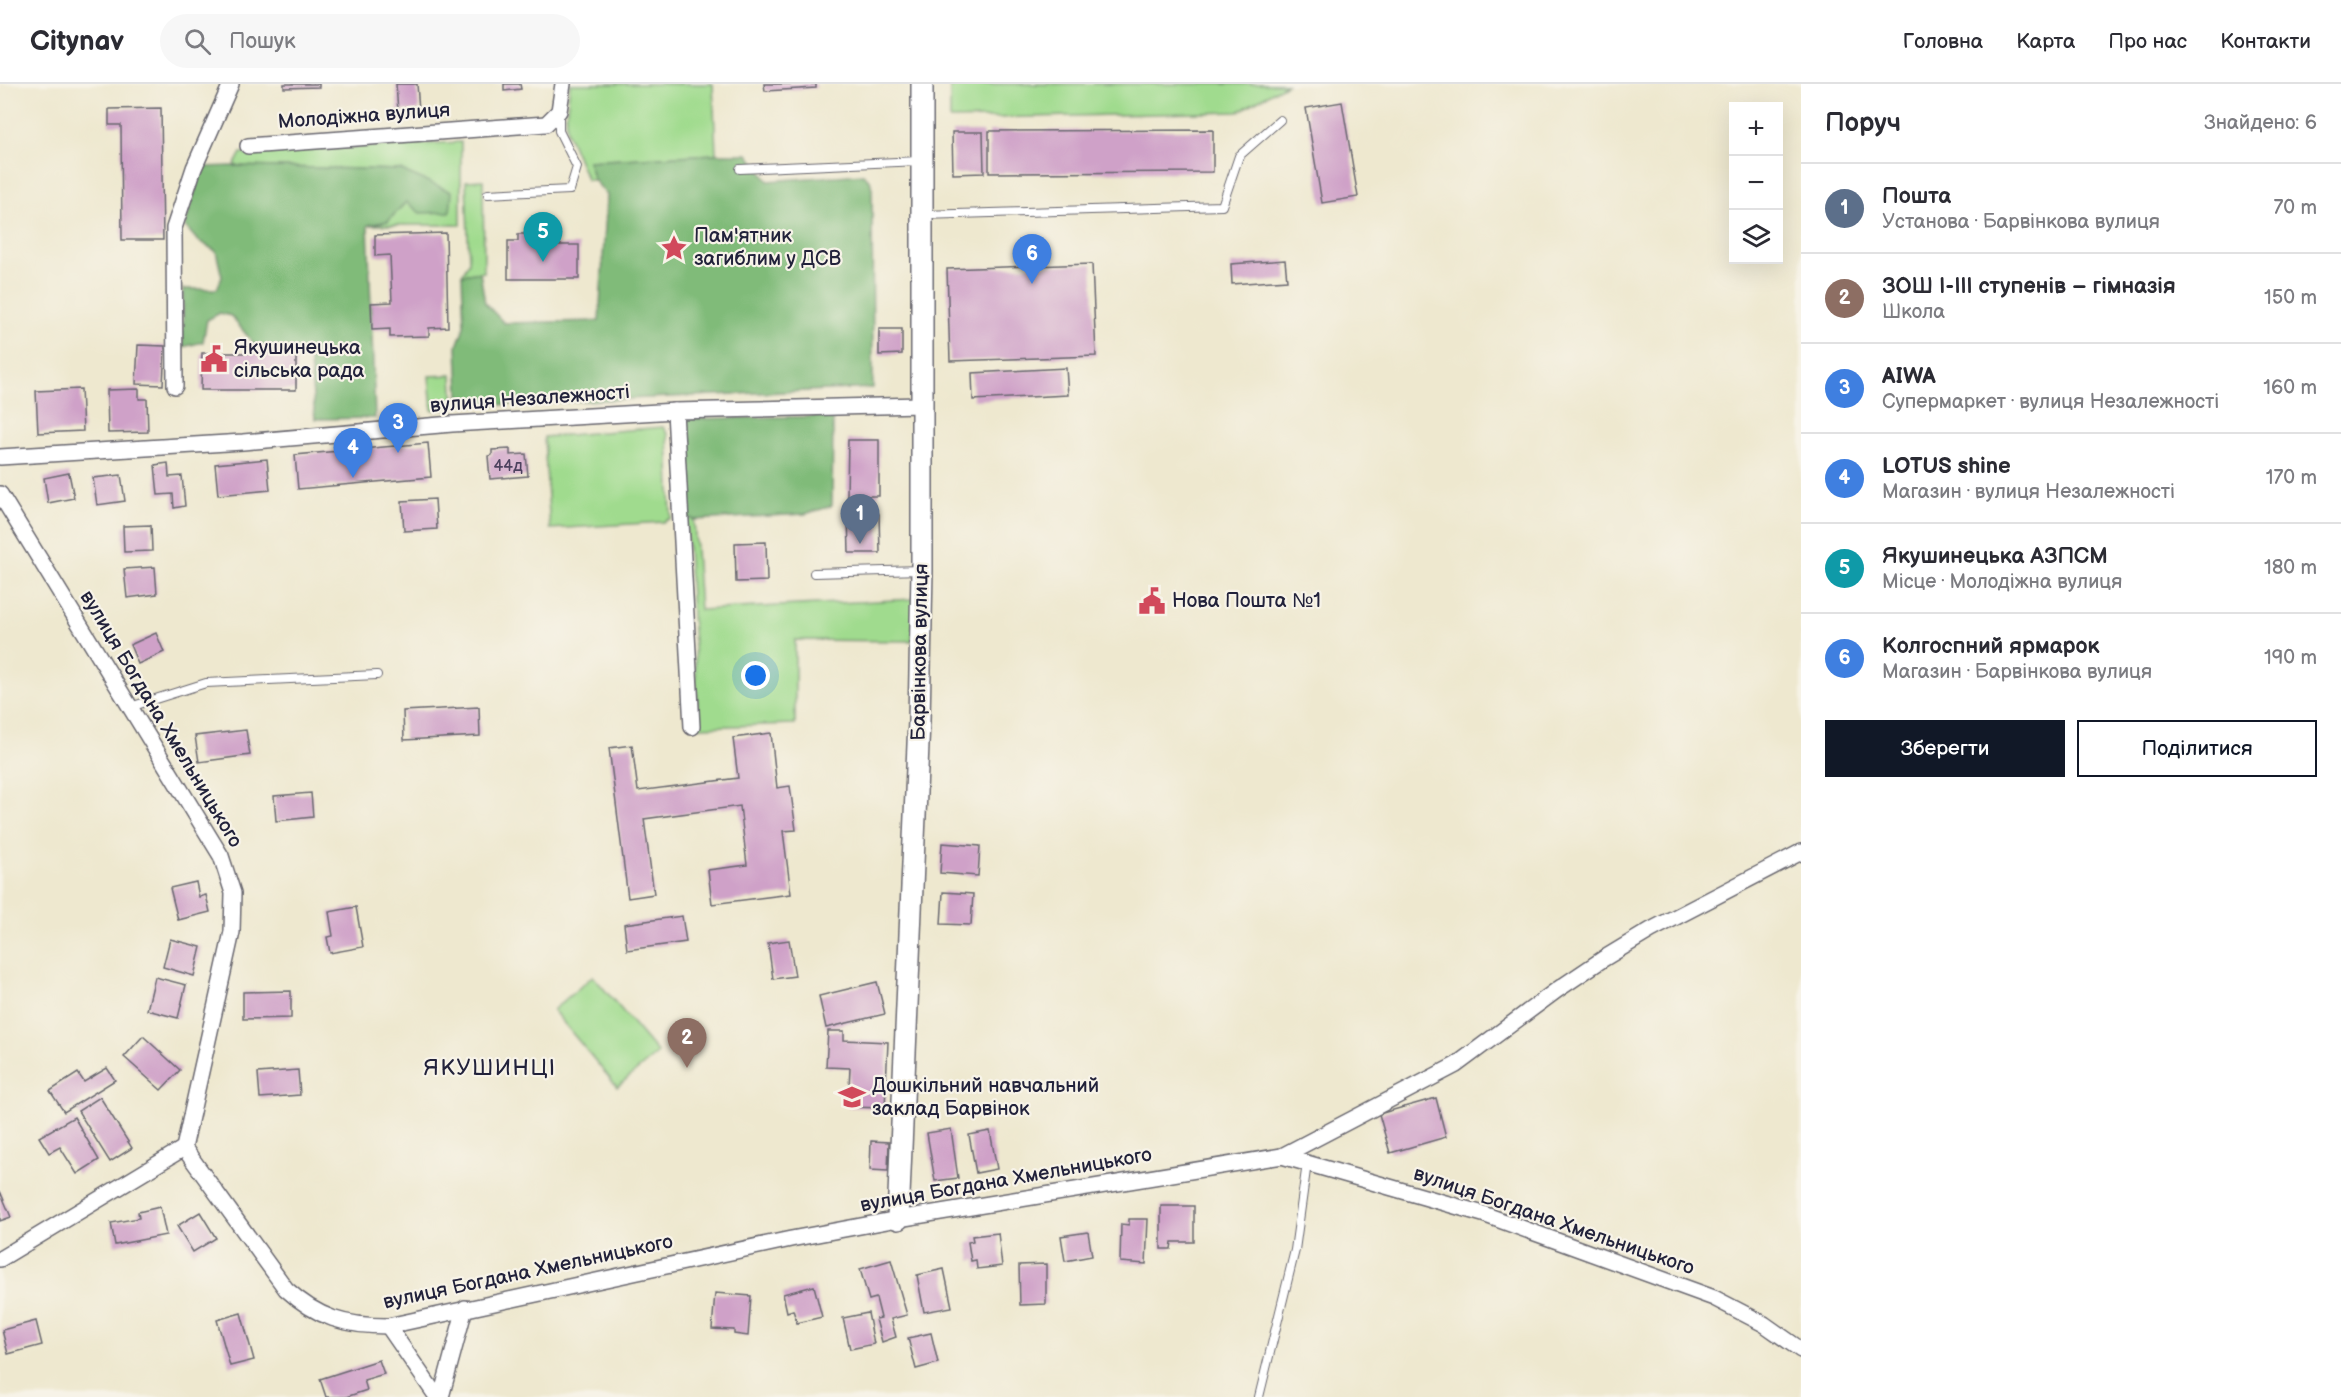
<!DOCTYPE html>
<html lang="uk">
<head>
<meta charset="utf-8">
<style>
	:root { --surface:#fff; --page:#f7f7f7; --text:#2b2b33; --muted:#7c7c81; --line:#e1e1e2; --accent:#111827 }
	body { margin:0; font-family:"Balsamiq Sans",sans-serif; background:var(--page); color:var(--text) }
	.controls { position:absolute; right:18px; top:18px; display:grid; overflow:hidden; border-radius:0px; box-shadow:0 6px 24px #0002 }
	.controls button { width:54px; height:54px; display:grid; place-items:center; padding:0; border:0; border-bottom:2px solid var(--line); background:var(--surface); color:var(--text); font:30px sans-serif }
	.you { position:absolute; left:756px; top:592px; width:21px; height:21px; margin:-15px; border:4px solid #fff; border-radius:50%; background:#1a73e8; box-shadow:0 0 0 9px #1a73e833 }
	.badge { display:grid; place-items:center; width:39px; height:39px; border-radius:50%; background:var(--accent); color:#fff; font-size:20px; font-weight:700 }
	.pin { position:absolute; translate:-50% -50px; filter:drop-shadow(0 2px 3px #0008) }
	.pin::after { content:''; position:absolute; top:32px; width:21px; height:18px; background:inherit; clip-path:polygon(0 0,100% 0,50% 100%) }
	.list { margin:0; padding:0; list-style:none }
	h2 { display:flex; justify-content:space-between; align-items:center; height:78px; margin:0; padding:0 24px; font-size:26px }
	h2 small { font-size:20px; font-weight:400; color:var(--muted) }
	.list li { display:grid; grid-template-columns:39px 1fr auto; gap:18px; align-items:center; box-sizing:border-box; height:90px; padding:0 24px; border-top:2px solid var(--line) }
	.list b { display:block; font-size:22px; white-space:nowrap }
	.list p { margin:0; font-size:20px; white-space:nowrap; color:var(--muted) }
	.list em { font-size:20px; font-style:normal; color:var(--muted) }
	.actions { display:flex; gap:12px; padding:18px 24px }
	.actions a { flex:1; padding:14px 0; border:2px solid var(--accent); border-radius:0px; text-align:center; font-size:21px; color:var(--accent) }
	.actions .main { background:var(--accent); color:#fff }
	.icon { flex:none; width:33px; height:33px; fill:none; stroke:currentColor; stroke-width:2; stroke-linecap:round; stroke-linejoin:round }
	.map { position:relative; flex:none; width:1801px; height:1313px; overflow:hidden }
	header { display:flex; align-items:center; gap:36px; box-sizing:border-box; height:84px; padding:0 30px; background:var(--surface); border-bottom:2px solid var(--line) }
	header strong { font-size:28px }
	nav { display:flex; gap:33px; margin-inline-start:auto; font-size:21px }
	.search { width:420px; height:54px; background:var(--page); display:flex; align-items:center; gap:15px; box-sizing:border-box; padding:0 21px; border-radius:33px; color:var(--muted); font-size:22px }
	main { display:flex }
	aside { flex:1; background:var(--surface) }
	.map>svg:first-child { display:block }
</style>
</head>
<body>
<header>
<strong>Citynav</strong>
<div class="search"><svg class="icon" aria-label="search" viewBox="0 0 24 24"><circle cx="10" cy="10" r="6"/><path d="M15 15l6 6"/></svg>Пошук</div>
<nav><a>Головна</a><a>Карта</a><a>Про нас</a><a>Контакти</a></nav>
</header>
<main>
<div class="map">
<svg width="1801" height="1313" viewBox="0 0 1801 1313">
	<rect width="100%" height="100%" fill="#f7f3e8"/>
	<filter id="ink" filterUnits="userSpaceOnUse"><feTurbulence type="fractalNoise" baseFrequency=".0167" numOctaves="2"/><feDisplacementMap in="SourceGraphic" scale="12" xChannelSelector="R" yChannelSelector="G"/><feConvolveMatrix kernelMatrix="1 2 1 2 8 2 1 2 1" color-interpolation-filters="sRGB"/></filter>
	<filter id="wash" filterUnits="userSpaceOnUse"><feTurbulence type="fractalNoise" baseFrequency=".008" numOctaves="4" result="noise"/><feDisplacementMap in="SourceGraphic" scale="24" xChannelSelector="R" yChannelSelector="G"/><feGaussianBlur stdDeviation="1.35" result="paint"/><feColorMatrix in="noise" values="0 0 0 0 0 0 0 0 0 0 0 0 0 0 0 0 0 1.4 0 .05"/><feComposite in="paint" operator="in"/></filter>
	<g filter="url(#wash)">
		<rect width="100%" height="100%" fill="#eee8cf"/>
		<g fill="#a0db8e" stroke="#617e64" stroke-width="1.5">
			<polygon points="570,0 713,0 716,70 588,77 594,96 587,96 567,48 566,34"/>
			<polygon points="950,0 1287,0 1238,28 950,35"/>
			<polygon points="461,58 461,141 368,141 388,137 406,118 401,86 234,82 241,69"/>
			<polygon points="483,96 484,188 462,191 469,178 466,97"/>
			<polygon points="452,291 454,325 432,326 429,292"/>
			<polygon points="663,343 668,351 671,434 663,438 550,445 544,353"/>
			<polygon points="686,432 694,436 700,526 915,515 912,557 795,556 795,640 699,643"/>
			<polygon points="593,892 658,969 617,1003 553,926"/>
		</g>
		<g fill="#80bb79" stroke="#516e5a" stroke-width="1.5">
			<polygon points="716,70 748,70 768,97 863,90 870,96 872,105 873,304 493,321 464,319 459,312 457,262 464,243 462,191 480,188 485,219 504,239 599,237 607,111 594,96 588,77"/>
			<polygon points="234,82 401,86 452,108 450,128 420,129 406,118 388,137 368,141 375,334 315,335 309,268 255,261 231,232 220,229 207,236 203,258 183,263 183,205 217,205 222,193 216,167 197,156 185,142 202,83"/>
			<polygon points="833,332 832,422 805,430 694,436 686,432 680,340 688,335"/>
		</g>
		<g id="blocks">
			<g fill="#cfa1c8">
				<polygon points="284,0 319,0 319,3 284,4"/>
				<polygon points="396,0 417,0 419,26 398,27"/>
				<polygon points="504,0 520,0 521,5 504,7"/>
				<polygon points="764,0 816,0 816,4 765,7"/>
				<polygon points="1342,18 1358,113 1322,119 1306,24"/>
				<polygon points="161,24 163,156 122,156 121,41 109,41 109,25"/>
				<polygon points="1213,46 1213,88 989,89 989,47"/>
				<polygon points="952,48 983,48 984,89 953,90"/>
				<polygon points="446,149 448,243 429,244 429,252 390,253 390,245 372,246 371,219 392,218 390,171 375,172 375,151"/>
				<polygon points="518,150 547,150 547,161 579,161 579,195 508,195 508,157 518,157"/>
				<polygon points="1285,176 1287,196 1232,200 1231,180"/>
				<polygon points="1092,180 1096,272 950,277 947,185"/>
				<polygon points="879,245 902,245 902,270 879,271"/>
				<polygon points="138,261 165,262 163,301 136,300"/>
				<polygon points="202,269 296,269 296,306 201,306"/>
				<polygon points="1066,284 1068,311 973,316 972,289"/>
				<polygon points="81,305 83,347 38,349 36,307"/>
				<polygon points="139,305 139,315 147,315 148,348 108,349 107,306"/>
				<polygon points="848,356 879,356 879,412 847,412"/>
				<polygon points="428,359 431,393 298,405 295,371"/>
				<polygon points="510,365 510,371 526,370 528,392 490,395 488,372 492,371 492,366"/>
				<polygon points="267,375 270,406 218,411 215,380"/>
				<polygon points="168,379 169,393 182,392 185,422 174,424 173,410 158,411 155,381"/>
				<polygon points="69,389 74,414 48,419 44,394"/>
				<polygon points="121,391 125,417 97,421 93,394"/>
				<polygon points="435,415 437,445 404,447 402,417"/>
				<polygon points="848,430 879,430 880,469 849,469"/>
				<polygon points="151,441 152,467 124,468 123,442"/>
				<polygon points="766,458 767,497 736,498 735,459"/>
				<polygon points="155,483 157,510 127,514 124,485"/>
				<polygon points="156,549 164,568 138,580 130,561"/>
				<polygon points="479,623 480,652 404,656 403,627"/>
				<polygon points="246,646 250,671 199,678 195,652"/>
				<polygon points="771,649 777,704 790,702 796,746 783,747 791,810 712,820 708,786 747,781 740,722 644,735 654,810 628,814 609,664 632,661 638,707 738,694 733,654"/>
				<polygon points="311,709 313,733 276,737 274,712"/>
				<polygon points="942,759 980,762 978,792 940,789"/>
				<polygon points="196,798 199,813 206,811 210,828 178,836 170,804"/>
				<polygon points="943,808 973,810 971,841 941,840"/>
				<polygon points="356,823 363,863 330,869 327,853 333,852 329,828"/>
				<polygon points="682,832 686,858 627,866 624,840"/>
				<polygon points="170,855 201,863 194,892 163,883"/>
				<polygon points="789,856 795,892 773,895 768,859"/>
				<polygon points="155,893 186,901 178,934 147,926"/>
				<polygon points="877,898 885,930 826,944 819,912"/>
				<polygon points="291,907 291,934 243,935 243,908"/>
				<polygon points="828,947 844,947 844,956 888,958 885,1024 848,1023 850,984 826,983"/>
				<polygon points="143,952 180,986 161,1006 124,973"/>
				<polygon points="107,984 115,996 64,1028 50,1007 78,989 84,998"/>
				<polygon points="298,986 300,1011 260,1014 258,989"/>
				<polygon points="100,1013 132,1064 110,1078 78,1027"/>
				<polygon points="1436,1014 1446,1053 1390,1069 1379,1030"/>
				<polygon points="74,1033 99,1076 77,1090 60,1063 49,1069 39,1053"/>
				<polygon points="951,1045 958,1094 935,1097 927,1049"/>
				<polygon points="990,1047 997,1085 976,1089 969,1051"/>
				<polygon points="871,1057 889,1058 888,1087 870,1086"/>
				<polygon points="0,1107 11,1133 0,1137"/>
				<polygon points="1161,1122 1194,1122 1194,1158 1172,1158 1171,1165 1161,1165"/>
				<polygon points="160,1123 166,1151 115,1161 111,1139 139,1134 138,1128"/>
				<polygon points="200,1128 216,1154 193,1168 177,1142"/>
				<polygon points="1129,1135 1148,1135 1146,1180 1120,1178 1121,1140 1129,1141"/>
				<polygon points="1088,1148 1092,1172 1065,1177 1061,1152"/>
				<polygon points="998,1149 1002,1182 977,1185 976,1176 971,1177 968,1158 973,1157 972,1152"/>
				<polygon points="891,1176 907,1231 891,1235 896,1253 882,1258 876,1235 881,1234 876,1214 869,1216 860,1185"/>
				<polygon points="1046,1180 1046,1220 1020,1221 1019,1181"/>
				<polygon points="944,1185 952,1223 924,1228 917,1191"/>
				<polygon points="814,1202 822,1233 797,1239 793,1226 787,1228 783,1210"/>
				<polygon points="715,1209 751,1212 748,1252 734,1250 734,1246 712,1245"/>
				<polygon points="241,1229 254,1276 230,1282 217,1236"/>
				<polygon points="868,1229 874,1260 850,1265 843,1234"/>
				<polygon points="36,1237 42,1261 8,1270 2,1246"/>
				<polygon points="931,1249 938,1279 916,1285 908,1254"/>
				<polygon points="379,1276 384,1290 364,1296 367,1306 346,1313 326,1313 320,1295"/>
			</g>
		</g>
	</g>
	<g filter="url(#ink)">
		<use href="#blocks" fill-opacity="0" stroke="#69676f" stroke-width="1.5"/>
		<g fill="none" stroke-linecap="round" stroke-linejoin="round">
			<defs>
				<g id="lane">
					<polyline points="740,85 920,77"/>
					<polyline points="488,110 570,106 577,83 559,47 559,28"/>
					<polyline points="922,131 1222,122 1239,72 1280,36"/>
					<polyline points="814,489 921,486"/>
					<polyline points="130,623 206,599 377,591"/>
					<polyline points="1259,1313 1295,1166 1307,1079"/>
				</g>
				<g id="street">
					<polyline points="248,62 546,40 559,27 563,0"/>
					<polyline points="175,302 174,144 194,84 231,0"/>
					<polyline points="675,327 692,643"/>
					<polyline points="0,373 243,358 452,340 675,327 921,321"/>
					<path d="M0,410L221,772L233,809L232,848L184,1064L286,1205C318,1234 345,1242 388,1242L791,1155L898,1135L1282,1072L1483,1130L1714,1214L1764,1240L1801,1266"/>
					<polyline points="1282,1072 1456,981 1557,906 1603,875 1651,846 1801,768"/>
					<polyline points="0,1175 184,1064"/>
					<polyline points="388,1242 437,1313"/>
					<polyline points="441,1313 465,1224"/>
				</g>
				<polyline id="secondary" points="898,1135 919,637 922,486 922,0"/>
			</defs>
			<use href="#lane" stroke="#69676f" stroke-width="10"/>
			<use href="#street" stroke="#69676f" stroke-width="18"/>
			<use href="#secondary" stroke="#69676f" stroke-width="24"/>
			<use href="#lane" stroke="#fff" stroke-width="8"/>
			<use href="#street" stroke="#fff" stroke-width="15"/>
			<use href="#secondary" stroke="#fff" stroke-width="21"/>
		</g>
	</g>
	<defs>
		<symbol id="sight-bare" viewBox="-9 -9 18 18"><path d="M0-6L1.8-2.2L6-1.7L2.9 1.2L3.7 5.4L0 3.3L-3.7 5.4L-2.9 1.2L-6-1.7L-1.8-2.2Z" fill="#d1495b" stroke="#f7f3e8" stroke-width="2.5" paint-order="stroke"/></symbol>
		<symbol id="civic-bare" viewBox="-9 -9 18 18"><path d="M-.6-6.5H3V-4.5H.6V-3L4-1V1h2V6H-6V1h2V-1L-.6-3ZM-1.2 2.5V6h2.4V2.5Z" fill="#d1495b" stroke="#f7f3e8" stroke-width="2.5" paint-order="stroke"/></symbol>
		<symbol id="school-bare" viewBox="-9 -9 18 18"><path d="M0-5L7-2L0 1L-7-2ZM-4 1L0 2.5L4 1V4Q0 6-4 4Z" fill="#d1495b" stroke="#f7f3e8" stroke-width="2.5" paint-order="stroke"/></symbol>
	</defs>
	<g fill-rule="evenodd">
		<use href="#sight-bare" x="655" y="145" width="38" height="38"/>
		<use href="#civic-bare" x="195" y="256" width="38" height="38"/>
		<use href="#civic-bare" x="1133" y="498" width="38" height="38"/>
		<use href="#school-bare" x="833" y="994" width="38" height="38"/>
	</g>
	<g text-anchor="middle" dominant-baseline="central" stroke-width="4.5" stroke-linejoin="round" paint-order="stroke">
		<g font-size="16" fill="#4d425e">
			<text x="508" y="382">44д</text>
		</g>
		<g font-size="20" fill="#22223b" stroke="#f7f3e8">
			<text transform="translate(364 32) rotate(-4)">Молодіжна вулиця</text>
			<text transform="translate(530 315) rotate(-4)">вулиця Незалежності</text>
			<text transform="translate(920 568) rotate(-89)">Барвінкова вулиця</text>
			<text transform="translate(161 635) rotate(59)">вулиця Богдана Хмельницького</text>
			<text transform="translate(1006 1096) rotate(-10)">вулиця Богдана Хмельницького</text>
			<text transform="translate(1554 1137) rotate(19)">вулиця Богдана Хмельницького</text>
			<text transform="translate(528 1188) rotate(-12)">вулиця Богдана Хмельницького</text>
		</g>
		<g font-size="20" fill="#22223b" stroke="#f7f3e8" text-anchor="start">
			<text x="694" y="152">Пам'ятник<tspan x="694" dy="23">загиблим у ДСВ</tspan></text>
			<text x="234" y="264">Якушинецька<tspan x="234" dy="23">сільська рада</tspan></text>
			<text x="1172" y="517">Нова Пошта №1</text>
			<text x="872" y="1002">Дошкільний навчальний<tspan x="872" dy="23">заклад Барвінок</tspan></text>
		</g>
		<g font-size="22" letter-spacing="1.5" fill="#22223b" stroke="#f7f3e8">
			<text x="490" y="984">ЯКУШИНЦІ</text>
		</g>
	</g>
</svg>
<div class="controls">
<button>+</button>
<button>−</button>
<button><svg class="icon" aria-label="layers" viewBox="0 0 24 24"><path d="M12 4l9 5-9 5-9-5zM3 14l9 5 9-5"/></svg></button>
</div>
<div class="you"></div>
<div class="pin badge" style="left:860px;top:460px;background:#5c6f8a">1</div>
<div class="pin badge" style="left:687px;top:984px;background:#8d6e63">2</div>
<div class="pin badge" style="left:398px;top:369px;background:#3f7fe0">3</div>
<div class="pin badge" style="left:353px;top:394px;background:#3f7fe0">4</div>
<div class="pin badge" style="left:543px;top:178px;background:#0f9aa8">5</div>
<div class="pin badge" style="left:1032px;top:200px;background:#3f7fe0">6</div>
</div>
<aside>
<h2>Поруч<small>Знайдено: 6</small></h2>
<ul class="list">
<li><span class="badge" style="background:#5c6f8a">1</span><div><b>Пошта</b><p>Установа · Барвінкова вулиця</p></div><em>70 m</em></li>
<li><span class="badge" style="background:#8d6e63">2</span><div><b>ЗОШ І-ІІІ ступенів – гімназія</b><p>Школа</p></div><em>150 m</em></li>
<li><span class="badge" style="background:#3f7fe0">3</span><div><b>AIWA</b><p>Супермаркет · вулиця Незалежності</p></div><em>160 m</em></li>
<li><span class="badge" style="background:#3f7fe0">4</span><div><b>LOTUS shine</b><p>Магазин · вулиця Незалежності</p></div><em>170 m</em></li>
<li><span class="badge" style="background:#0f9aa8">5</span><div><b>Якушинецька АЗПСМ</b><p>Місце · Молодіжна вулиця</p></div><em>180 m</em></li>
<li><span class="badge" style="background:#3f7fe0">6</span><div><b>Колгоспний ярмарок</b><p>Магазин · Барвінкова вулиця</p></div><em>190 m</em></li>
</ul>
<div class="actions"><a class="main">Зберегти</a><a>Поділитися</a></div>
</aside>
</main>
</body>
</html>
